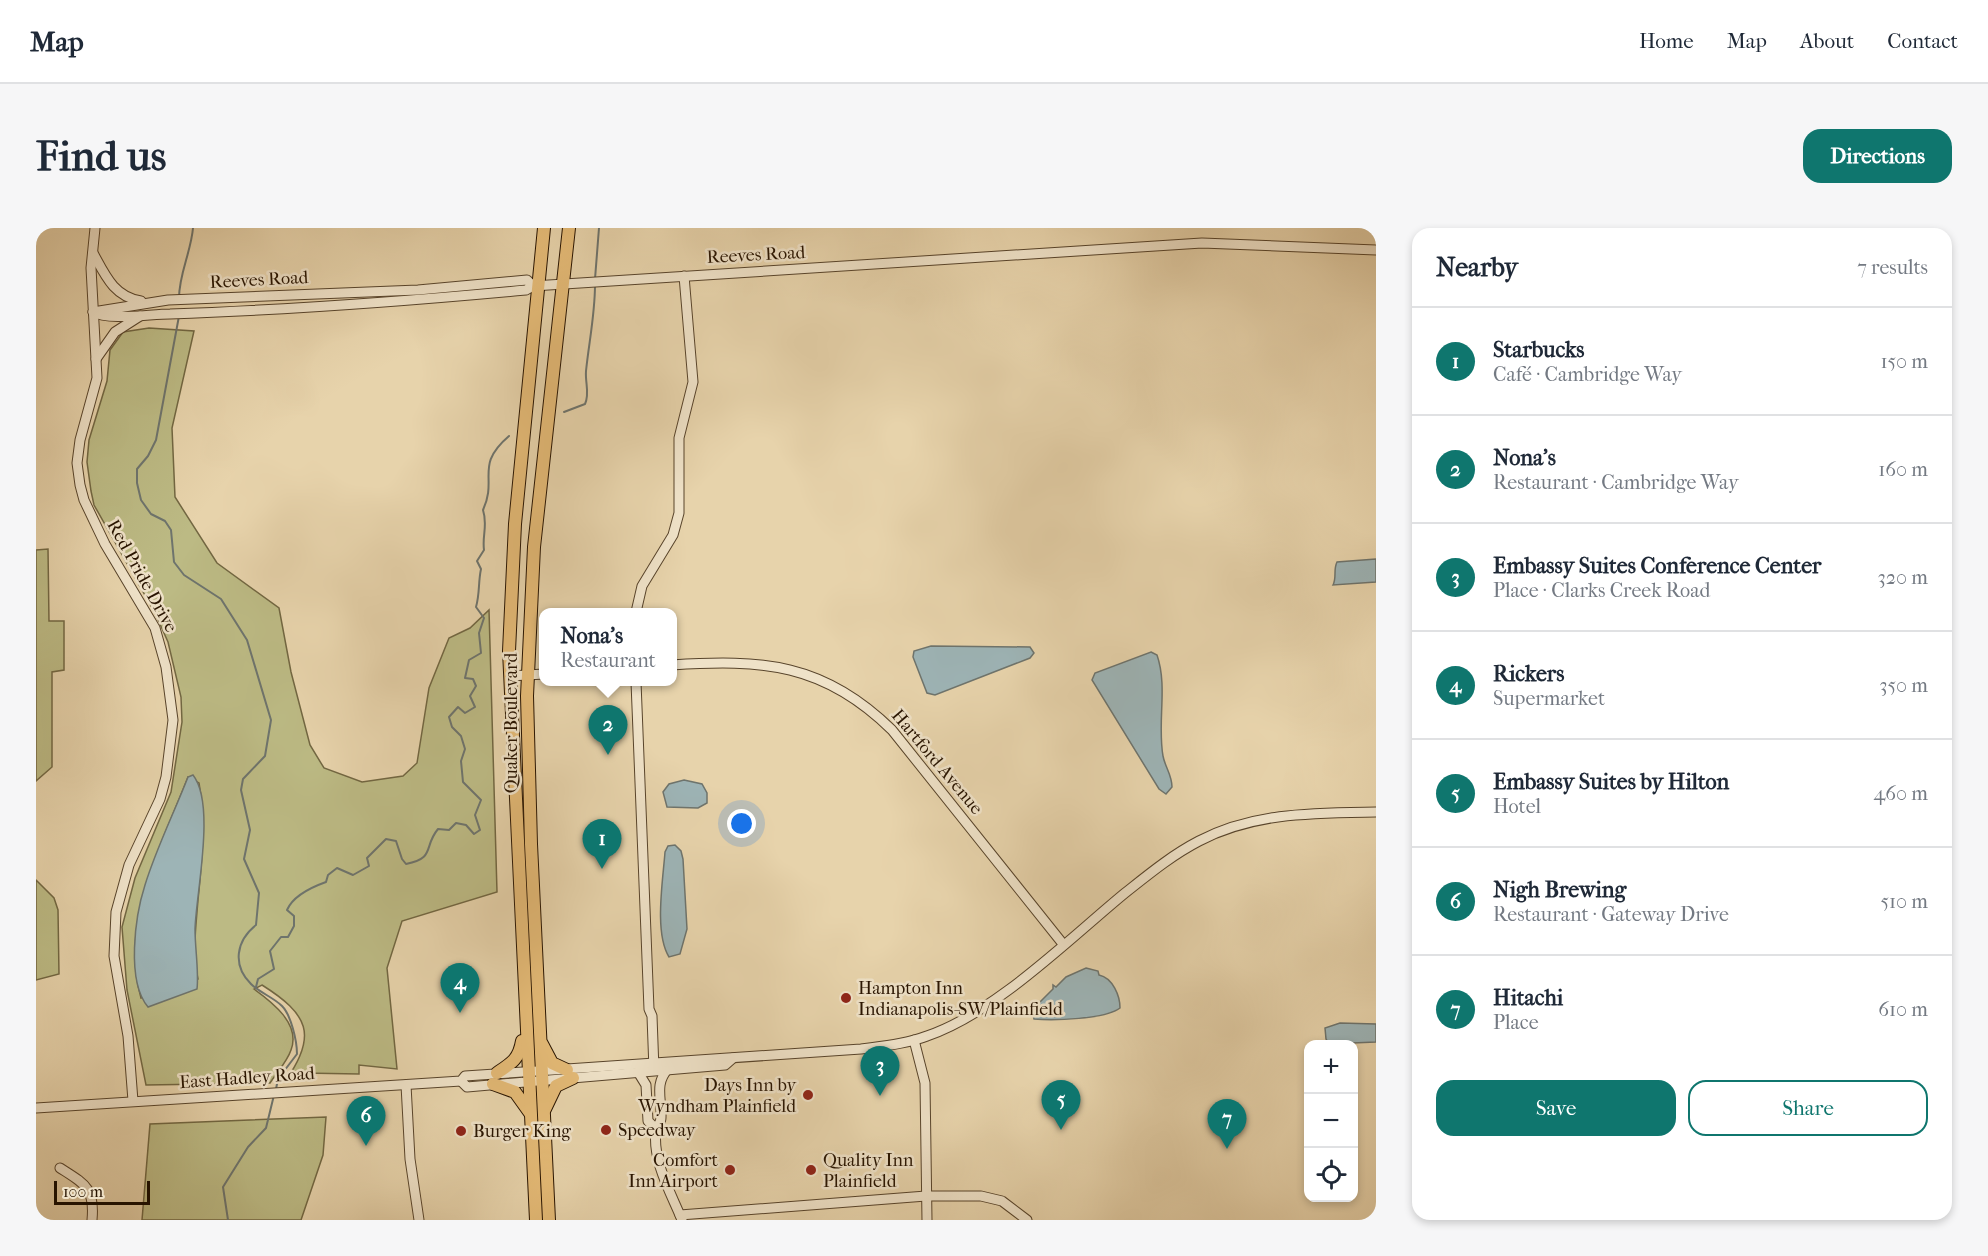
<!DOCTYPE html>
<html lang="en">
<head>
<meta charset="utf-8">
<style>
	:root { --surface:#fff; --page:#f6f6f7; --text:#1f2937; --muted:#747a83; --line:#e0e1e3; --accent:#0f766e }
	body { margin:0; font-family:"IM FELL French Canon",serif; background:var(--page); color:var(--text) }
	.controls { position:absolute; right:18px; bottom:18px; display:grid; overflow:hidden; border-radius:12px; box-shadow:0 3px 9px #0003 }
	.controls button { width:54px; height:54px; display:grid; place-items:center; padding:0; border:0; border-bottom:2px solid var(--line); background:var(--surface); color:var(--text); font:30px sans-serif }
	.scale { position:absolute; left:18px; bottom:15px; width:96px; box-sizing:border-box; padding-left:6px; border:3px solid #281400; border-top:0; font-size:16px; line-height:21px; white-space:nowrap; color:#281400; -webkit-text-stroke:4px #efe2c8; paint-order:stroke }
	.you { position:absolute; left:706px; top:596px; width:21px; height:21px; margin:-15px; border:4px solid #fff; border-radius:50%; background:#1a73e8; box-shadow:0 0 0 9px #1a73e833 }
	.badge { display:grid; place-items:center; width:39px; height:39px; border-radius:50%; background:var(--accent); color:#fff; font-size:20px; font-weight:700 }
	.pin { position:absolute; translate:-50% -50px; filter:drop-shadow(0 2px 3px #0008) }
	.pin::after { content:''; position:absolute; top:32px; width:21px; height:18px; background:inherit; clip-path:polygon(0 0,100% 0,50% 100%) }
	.popup { position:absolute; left:503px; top:380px; width:138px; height:78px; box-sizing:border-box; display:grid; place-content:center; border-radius:12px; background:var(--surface); filter:drop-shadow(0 2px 4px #0005); font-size:20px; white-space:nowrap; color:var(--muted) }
	.popup b { font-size:22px; color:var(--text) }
	.popup::after { content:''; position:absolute; left:50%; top:100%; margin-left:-12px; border:12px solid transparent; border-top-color:var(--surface) }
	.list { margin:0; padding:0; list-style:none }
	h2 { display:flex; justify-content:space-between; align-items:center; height:78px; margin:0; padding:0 24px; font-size:26px }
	h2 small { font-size:20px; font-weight:400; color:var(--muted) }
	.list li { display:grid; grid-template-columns:39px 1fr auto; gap:18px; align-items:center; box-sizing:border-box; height:108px; padding:0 24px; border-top:2px solid var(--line) }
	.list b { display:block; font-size:22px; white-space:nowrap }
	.list p { margin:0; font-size:20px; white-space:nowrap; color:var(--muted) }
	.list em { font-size:20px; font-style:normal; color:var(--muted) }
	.actions { display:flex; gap:12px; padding:18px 24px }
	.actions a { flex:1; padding:14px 0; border:2px solid var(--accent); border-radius:18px; text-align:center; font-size:21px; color:var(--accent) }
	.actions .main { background:var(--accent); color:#fff }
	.icon { flex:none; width:33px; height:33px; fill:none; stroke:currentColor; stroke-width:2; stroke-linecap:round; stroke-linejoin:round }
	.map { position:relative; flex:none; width:1340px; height:992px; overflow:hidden; border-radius:18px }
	header { display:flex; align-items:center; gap:36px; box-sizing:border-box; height:84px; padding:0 30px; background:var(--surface); border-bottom:2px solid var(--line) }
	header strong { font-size:28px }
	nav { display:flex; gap:33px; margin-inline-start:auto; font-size:21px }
	.intro { display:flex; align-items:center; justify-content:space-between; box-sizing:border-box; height:144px; padding:0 36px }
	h1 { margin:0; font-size:42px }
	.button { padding:15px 27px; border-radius:18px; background:var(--accent); color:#fff; font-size:21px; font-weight:700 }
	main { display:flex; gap:36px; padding:0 36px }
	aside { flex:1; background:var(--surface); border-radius:18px; box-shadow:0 3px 9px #0003 }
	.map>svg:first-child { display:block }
</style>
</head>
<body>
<header>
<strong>Map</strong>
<nav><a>Home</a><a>Map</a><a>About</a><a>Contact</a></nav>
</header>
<div class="intro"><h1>Find us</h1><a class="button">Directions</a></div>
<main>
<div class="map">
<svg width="1340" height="992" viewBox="0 0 1340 992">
	<rect width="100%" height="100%" fill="#e7d3ab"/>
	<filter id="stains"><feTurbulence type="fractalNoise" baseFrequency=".00333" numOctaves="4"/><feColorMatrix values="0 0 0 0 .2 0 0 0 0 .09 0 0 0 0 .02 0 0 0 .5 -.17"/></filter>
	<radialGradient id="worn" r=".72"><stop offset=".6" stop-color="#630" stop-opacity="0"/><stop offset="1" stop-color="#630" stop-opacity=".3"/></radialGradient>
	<g fill="#bcba84" stroke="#726742" stroke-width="1.5" fill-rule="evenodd">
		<path d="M113,100L158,103L136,200L139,269L181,335L243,380L255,444L274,517L288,540L326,554L367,548L381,535L393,460L413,410L434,400L453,382L461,664L366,693L351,740L361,841L323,837V846L266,845L261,852H250C282,807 272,786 226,757L218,761C236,774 265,796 255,822C251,834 241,844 234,855L110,857L91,762L86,699L99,650L135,564L146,494L145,469L132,414L119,385L58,277L55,263L51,234L53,212L71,153L74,122L87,104ZM152,549L163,555C170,594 166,633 162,672C160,698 156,726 162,751L105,770C83,693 125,619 152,549Z"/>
		<polygon points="12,321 13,393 28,393 28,442 16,444 16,539 0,553 0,322"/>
		<polygon points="0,652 18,670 22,682 23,746 0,752"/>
		<polygon points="290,889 287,927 265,992 106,992 114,896"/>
	</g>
	<g fill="#9db4b6" stroke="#6e746d" stroke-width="1.5">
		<path d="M1340,331V354L1297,357C1301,349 1297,342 1301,334Z"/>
		<polygon points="895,418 994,419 998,425 994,430 899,467 891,465 877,429 878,423"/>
		<path d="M1115,424L1121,427C1132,459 1121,494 1127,528C1129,539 1136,547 1136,559L1130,566L1123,561L1056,452L1059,445Z"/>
		<path d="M157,547C180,576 160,665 159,701C159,720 163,744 161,761L112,779C90,753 99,688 109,657C120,621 138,585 152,549Z"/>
		<polygon points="648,552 666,556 671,565 671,575 662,580 631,579 627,564 633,556"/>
		<path d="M639,617L645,623L647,631L651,701L644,726L633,729C618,705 627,652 629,624L632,618Z"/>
		<path d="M1050,740L1062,743L1063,747C1077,750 1084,768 1084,780C1070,791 1017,793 998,791L996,782L1017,761V757L1020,759L1030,749Z"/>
		<polygon points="1304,795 1340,796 1340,814 1293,816 1290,811 1289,800"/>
	</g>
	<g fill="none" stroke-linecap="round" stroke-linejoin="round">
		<g stroke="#6e746d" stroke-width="2">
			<polyline points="559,51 563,0"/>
			<path d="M143,70C143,46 155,24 157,0"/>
			<path d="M143,88L120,212L112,228L101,241V255L105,272L115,286L129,293L135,302L138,334L148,347L185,371L211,412L235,492L229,528L207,551L205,562L214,602L208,631L223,665L220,697C200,713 196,737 215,756C224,765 237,769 246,778C255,787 261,813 261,826L242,851L240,861"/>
			<path d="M528,184L549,176C554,165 549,155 550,143C553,114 559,86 559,57"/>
			<path d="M220,759L222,751L238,741L234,723L245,709H252L258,698V688L251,682C257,668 276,659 290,654L292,647L301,640L317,647L333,638L331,630L350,611L360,613L366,631L370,636C400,630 387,619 402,601L413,602L420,595L430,597L438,606L444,602L439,587L445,572L427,554L425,533L429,521L425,508L416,499L413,489L422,479L429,485L439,479L434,468L440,458L437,451L429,450L433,432L445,425L443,405L448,390L440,379C444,365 442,355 445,341L441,333L448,322C446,307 452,297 447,282C462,250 438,238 473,208"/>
			<polyline points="192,992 187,959 212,919 230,900 238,867"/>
		</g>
		<defs>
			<g id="minor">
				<polyline points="59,0 55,40 61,150 44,212 41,235 44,257 48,272 69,316 119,400 130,439 137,492 130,549 124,571 93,637 80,684 78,728 92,808 97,873"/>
				<path d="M57,25C69,47 78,69 105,73"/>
				<path d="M57,84C73,93 114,86 134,86C253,82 372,73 490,62L497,58L1166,15L1340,22"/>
				<polyline points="57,84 132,72 382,62 491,52 497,58"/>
				<polyline points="60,131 79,104 104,88"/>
				<polyline points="600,384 606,358 637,307 643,285 643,210 657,154 648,48"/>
				<path d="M636,437C726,431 788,435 856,502L1027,716"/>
				<polyline points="474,448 508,446"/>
				<polyline points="600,454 613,781 616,788 618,842"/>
				<polyline points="878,812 889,855 891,992"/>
				<path d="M632,841C618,856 626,871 625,890C625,895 621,898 620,902C616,933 635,965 646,992"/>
				<polyline points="602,844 610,857 612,893 620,901"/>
				<polyline points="425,853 431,859 689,837 697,830"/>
				<polyline points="370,857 374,931 383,992"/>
				<path d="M0,880L425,853L429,848L825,821C847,818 870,816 891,808C959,785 1033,711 1089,665C1113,646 1136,627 1163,613C1218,584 1279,585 1340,584"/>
				<path d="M24,940C49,956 59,960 56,992"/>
				<polyline points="644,987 890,968 945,968 966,973 991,992"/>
			</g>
			<g id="major">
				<polyline points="506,816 516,835 531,842"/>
				<path d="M461,845C476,835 483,831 486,813"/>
				<polyline points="457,856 479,864 494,885"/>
				<polyline points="509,881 520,858 537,850"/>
				<polyline points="500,992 473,423 479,296 508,0"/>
				<polyline points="513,992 495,616 491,468 498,319 533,0"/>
			</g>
		</defs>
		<use href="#minor" stroke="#58442b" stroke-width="11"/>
		<use href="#major" stroke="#281400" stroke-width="14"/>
		<use href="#minor" stroke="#efe2c8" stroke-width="9"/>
		<use href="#major" stroke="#e4ba76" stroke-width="12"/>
	</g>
	<g fill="#8f2418" stroke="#efe2c8" stroke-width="2">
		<circle cx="810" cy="770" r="6"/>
		<circle cx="772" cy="867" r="6"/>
		<circle cx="570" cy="902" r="6"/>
		<circle cx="425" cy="903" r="6"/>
		<circle cx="694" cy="942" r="6"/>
		<circle cx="775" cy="942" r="6"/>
	</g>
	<g text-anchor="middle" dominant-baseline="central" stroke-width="5" stroke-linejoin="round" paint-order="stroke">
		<g font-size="18" fill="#281400" stroke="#efe2c8">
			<text transform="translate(720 27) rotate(-3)">Reeves Road</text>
			<text transform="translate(223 52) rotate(-3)">Reeves Road</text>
			<text transform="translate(106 348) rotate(61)">Red Pride Drive</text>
			<text transform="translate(475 495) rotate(-90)">Quaker Boulevard</text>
			<text transform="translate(901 534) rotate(50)">Hartford Avenue</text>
			<text transform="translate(211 850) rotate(-4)">East Hadley Road</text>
		</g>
		<g font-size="18" fill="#281400" stroke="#efe2c8" text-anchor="start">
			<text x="822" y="760">Hampton Inn<tspan x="822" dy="21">Indianapolis-SW/Plainfield</tspan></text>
			<text x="760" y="857" text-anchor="end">Days Inn by<tspan x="760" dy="21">Wyndham Plainfield</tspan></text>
			<text x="582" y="902">Speedway</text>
			<text x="437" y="903">Burger King</text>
			<text x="682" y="932" text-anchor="end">Comfort<tspan x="682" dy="21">Inn Airport</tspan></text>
			<text x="787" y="932">Quality Inn<tspan x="787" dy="21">Plainfield</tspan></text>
		</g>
	</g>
	<rect width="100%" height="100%" filter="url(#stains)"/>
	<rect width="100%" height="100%" fill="url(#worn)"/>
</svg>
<div class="controls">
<button>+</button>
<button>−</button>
<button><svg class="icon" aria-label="locate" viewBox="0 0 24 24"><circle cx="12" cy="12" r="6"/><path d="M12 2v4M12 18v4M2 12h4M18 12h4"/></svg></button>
</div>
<div class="scale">100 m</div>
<div class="you"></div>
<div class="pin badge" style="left:566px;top:641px">1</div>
<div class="pin badge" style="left:572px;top:527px">2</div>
<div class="popup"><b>Nona's</b>Restaurant</div>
<div class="pin badge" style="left:844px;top:868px">3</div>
<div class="pin badge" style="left:424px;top:785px">4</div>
<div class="pin badge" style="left:1025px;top:902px">5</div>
<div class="pin badge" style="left:330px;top:918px">6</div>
<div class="pin badge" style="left:1191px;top:921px">7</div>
</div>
<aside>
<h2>Nearby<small>7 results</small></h2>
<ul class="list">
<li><span class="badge">1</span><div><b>Starbucks</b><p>Café · Cambridge Way</p></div><em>150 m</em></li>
<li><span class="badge">2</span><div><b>Nona's</b><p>Restaurant · Cambridge Way</p></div><em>160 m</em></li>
<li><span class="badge">3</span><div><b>Embassy Suites Conference Center</b><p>Place · Clarks Creek Road</p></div><em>320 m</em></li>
<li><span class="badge">4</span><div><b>Rickers</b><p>Supermarket</p></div><em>350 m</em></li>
<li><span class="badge">5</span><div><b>Embassy Suites by Hilton</b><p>Hotel</p></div><em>460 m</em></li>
<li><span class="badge">6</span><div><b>Nigh Brewing</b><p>Restaurant · Gateway Drive</p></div><em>510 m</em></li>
<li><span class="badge">7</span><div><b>Hitachi</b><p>Place</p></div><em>610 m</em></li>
</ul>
<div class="actions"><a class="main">Save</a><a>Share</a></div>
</aside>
</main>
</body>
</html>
